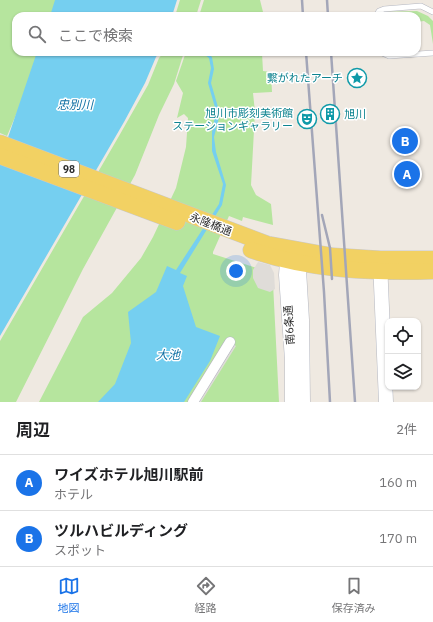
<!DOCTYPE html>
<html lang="ja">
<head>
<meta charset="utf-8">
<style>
	:root { --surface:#fff; --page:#f6f6f6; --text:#202124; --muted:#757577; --line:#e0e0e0; --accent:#1a73e8 }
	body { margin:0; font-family:"IBM Plex Sans","Noto Sans JP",sans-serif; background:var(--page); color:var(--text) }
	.controls { position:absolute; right:12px; bottom:12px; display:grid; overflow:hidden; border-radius:8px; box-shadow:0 1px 3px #0004 }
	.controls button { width:36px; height:36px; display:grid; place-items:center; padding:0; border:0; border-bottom:1px solid var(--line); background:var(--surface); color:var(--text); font:20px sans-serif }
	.you { position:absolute; left:236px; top:271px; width:14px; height:14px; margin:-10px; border:3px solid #fff; border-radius:50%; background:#1a73e8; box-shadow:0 0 0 6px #1a73e833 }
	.badge { display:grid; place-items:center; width:26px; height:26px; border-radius:50%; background:var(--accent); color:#fff; font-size:13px; font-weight:700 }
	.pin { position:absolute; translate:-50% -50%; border:2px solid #fff; box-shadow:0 1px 4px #0006 }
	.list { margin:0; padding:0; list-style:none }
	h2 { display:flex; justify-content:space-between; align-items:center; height:52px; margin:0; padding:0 16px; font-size:17px }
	h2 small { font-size:13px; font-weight:400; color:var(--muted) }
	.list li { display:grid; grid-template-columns:26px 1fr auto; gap:12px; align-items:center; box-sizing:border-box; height:56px; padding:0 16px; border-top:1px solid var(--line) }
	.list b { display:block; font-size:15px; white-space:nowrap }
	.list p { margin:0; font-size:13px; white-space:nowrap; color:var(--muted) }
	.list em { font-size:13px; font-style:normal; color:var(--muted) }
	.icon { flex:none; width:22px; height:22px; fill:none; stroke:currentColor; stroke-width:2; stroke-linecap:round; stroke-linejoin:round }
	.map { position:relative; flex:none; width:433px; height:402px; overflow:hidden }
	.search { position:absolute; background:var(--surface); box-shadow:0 1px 3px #0004; left:12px; right:12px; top:12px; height:44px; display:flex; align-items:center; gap:10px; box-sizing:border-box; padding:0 14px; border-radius:12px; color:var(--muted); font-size:15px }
	.sheet { height:164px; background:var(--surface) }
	nav { display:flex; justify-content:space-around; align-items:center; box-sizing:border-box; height:56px; border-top:1px solid var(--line); background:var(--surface); font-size:11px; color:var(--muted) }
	nav a { display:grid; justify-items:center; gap:2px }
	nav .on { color:var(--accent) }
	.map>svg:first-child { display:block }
</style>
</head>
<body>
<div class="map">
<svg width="433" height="402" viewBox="0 0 433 402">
	<rect width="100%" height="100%" fill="#efe9e1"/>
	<g fill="#b6e59e">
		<polygon points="0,0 57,0 52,16 16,16 16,52 40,52 32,77 7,136 0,133"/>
		<polygon points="180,0 201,0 196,16 175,16"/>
		<polygon points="204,0 260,0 264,16 199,16"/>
		<polygon points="417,11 428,16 433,21 433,44 430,25 424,21 417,22 417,16 380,16 385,12"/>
		<polygon points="164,52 184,52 174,84 159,115 135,175 83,269 16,402 0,402 0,341 119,136 148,85 159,58"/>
		<polygon points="186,52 271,52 262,53 263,71 271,72 272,92 253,93 255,112 251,185 256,195 271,204 273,225 243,217 242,221 229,216 213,252 213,254 263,270 273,283 279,402 39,402 83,317 112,293 141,258 153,237 176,188 186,147 188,118 184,114 177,118 183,93 176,81"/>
	</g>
	<g fill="#dfdcd8">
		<polygon points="258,262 270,265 274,273 275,289 270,292 258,288 253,278 253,270"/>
		<polygon points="227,340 236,346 201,402 188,402"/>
	</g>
	<g fill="#75cff0">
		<polygon points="55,0 177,0 172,16 50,16"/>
		<polygon points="37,52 160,52 156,57 145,83 124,122 0,336 0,161"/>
		<polygon points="201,52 206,52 212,57 214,69 211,83 220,114 214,137 216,152 226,185 222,205 180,273 187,276 183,286 196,327 220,336 210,361 184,402 98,402 115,384 131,343 128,312 156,292 167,266 176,270 219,204 223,184 212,151 212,132 216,111 208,83 211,68 209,58"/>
	</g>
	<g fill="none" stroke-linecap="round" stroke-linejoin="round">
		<defs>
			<g id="lane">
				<polyline points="376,16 379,11 384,9 421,6 433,12"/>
				<polyline points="380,52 389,56 433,53"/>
			</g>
			<polyline id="street" points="193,402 230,342"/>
			<g id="secondary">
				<polyline points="288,249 286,275 292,360 292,402"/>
				<polyline points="298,253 302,320 303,402"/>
				<polyline points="380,261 386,402"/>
			</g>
			<g id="primary">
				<polyline points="0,143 267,244 333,256 380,259 433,259"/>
				<polyline points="0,156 177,222"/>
				<path d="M251,250C309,270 372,273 433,271"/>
			</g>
		</defs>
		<use href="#lane" stroke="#b4b7c1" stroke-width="6"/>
		<use href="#street" stroke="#b4b7c1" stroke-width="11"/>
		<use href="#secondary" stroke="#b4b7c1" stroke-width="15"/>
		<use href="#primary" stroke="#c9c9c9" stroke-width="17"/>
		<use href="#lane" stroke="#fff" stroke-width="5"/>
		<use href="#street" stroke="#fff" stroke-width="10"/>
		<use href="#secondary" stroke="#fff" stroke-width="14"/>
		<use href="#primary" stroke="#f2d163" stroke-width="16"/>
		<g stroke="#a3a6b8" stroke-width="2.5">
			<polyline points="302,0 303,16"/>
			<polyline points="327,0 328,16"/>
			<polyline points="306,52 324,292 330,402"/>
			<polyline points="331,52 355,402"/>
			<polyline points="322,215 330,248 332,279"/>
		</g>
	</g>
	<defs>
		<symbol id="sight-ring" viewBox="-11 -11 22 22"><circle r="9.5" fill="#fff" stroke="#0f9aa8" stroke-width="1.5"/><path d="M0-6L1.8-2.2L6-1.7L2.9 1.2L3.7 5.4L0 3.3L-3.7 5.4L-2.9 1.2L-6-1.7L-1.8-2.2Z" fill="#0f9aa8"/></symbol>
		<symbol id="building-ring" viewBox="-11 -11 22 22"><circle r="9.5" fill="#fff" stroke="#0f9aa8" stroke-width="1.5"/><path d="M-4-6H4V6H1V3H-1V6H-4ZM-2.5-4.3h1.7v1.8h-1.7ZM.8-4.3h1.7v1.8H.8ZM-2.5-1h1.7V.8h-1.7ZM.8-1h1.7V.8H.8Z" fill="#0f9aa8"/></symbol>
		<symbol id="theatre-ring" viewBox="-11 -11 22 22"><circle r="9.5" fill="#fff" stroke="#0f9aa8" stroke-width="1.5"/><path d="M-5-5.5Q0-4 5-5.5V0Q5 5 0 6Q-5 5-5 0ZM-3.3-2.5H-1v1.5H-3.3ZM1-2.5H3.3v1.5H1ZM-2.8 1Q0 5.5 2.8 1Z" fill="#0f9aa8"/></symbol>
	</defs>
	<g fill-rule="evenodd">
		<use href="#sight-ring" x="346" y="67" width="22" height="22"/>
		<use href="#building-ring" x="319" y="103" width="22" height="22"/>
		<use href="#theatre-ring" x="296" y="108" width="22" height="22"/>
	</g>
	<g text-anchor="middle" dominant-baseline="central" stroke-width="3" stroke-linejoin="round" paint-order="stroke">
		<rect fill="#fff" stroke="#6d6d6d" stroke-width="1" x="59" y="161" width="20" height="16" rx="3"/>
		<g font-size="10" font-weight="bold" fill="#2e2e2e">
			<text x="69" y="169">98</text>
		</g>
		<g font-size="11" fill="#0d838f" stroke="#fff" text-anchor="end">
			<text x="343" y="78">繋がれたアーチ</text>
			<text x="293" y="113">旭川市彫刻美術館<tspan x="293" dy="13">ステーションギャラリー</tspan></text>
			<text x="344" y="114" text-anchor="start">旭川</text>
		</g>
		<g font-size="11" fill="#2e2e2e" stroke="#fff">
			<text transform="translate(211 224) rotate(21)">永隆橋通</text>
			<text transform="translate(289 325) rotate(-94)">南6条通</text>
		</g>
		<g font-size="12" font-style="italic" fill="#0d6fa3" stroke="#fff">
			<text x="75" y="104">忠別川</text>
			<text x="168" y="354">大池</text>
		</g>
	</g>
</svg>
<div class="controls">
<button><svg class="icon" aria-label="locate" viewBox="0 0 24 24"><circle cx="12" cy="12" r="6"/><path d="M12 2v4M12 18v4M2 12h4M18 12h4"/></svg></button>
<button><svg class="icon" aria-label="layers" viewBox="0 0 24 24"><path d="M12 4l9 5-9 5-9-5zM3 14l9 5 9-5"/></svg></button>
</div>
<div class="you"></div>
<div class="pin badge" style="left:407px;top:174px">A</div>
<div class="pin badge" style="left:405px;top:141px">B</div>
<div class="search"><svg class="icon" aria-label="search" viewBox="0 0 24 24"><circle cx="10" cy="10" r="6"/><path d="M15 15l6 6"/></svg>ここで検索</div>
</div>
<section class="sheet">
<h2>周辺<small>2件</small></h2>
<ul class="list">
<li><span class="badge">A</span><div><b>ワイズホテル旭川駅前</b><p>ホテル</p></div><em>160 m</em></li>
<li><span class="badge">B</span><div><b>ツルハビルディング</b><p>スポット</p></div><em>170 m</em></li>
</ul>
</section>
<nav>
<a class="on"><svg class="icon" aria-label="map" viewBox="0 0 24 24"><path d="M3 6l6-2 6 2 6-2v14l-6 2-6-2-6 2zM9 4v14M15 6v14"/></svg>地図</a>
<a><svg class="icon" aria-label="directions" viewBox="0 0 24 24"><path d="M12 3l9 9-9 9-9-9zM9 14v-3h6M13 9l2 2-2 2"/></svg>経路</a>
<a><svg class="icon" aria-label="saved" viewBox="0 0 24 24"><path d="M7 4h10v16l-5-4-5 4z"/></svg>保存済み</a>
</nav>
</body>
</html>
